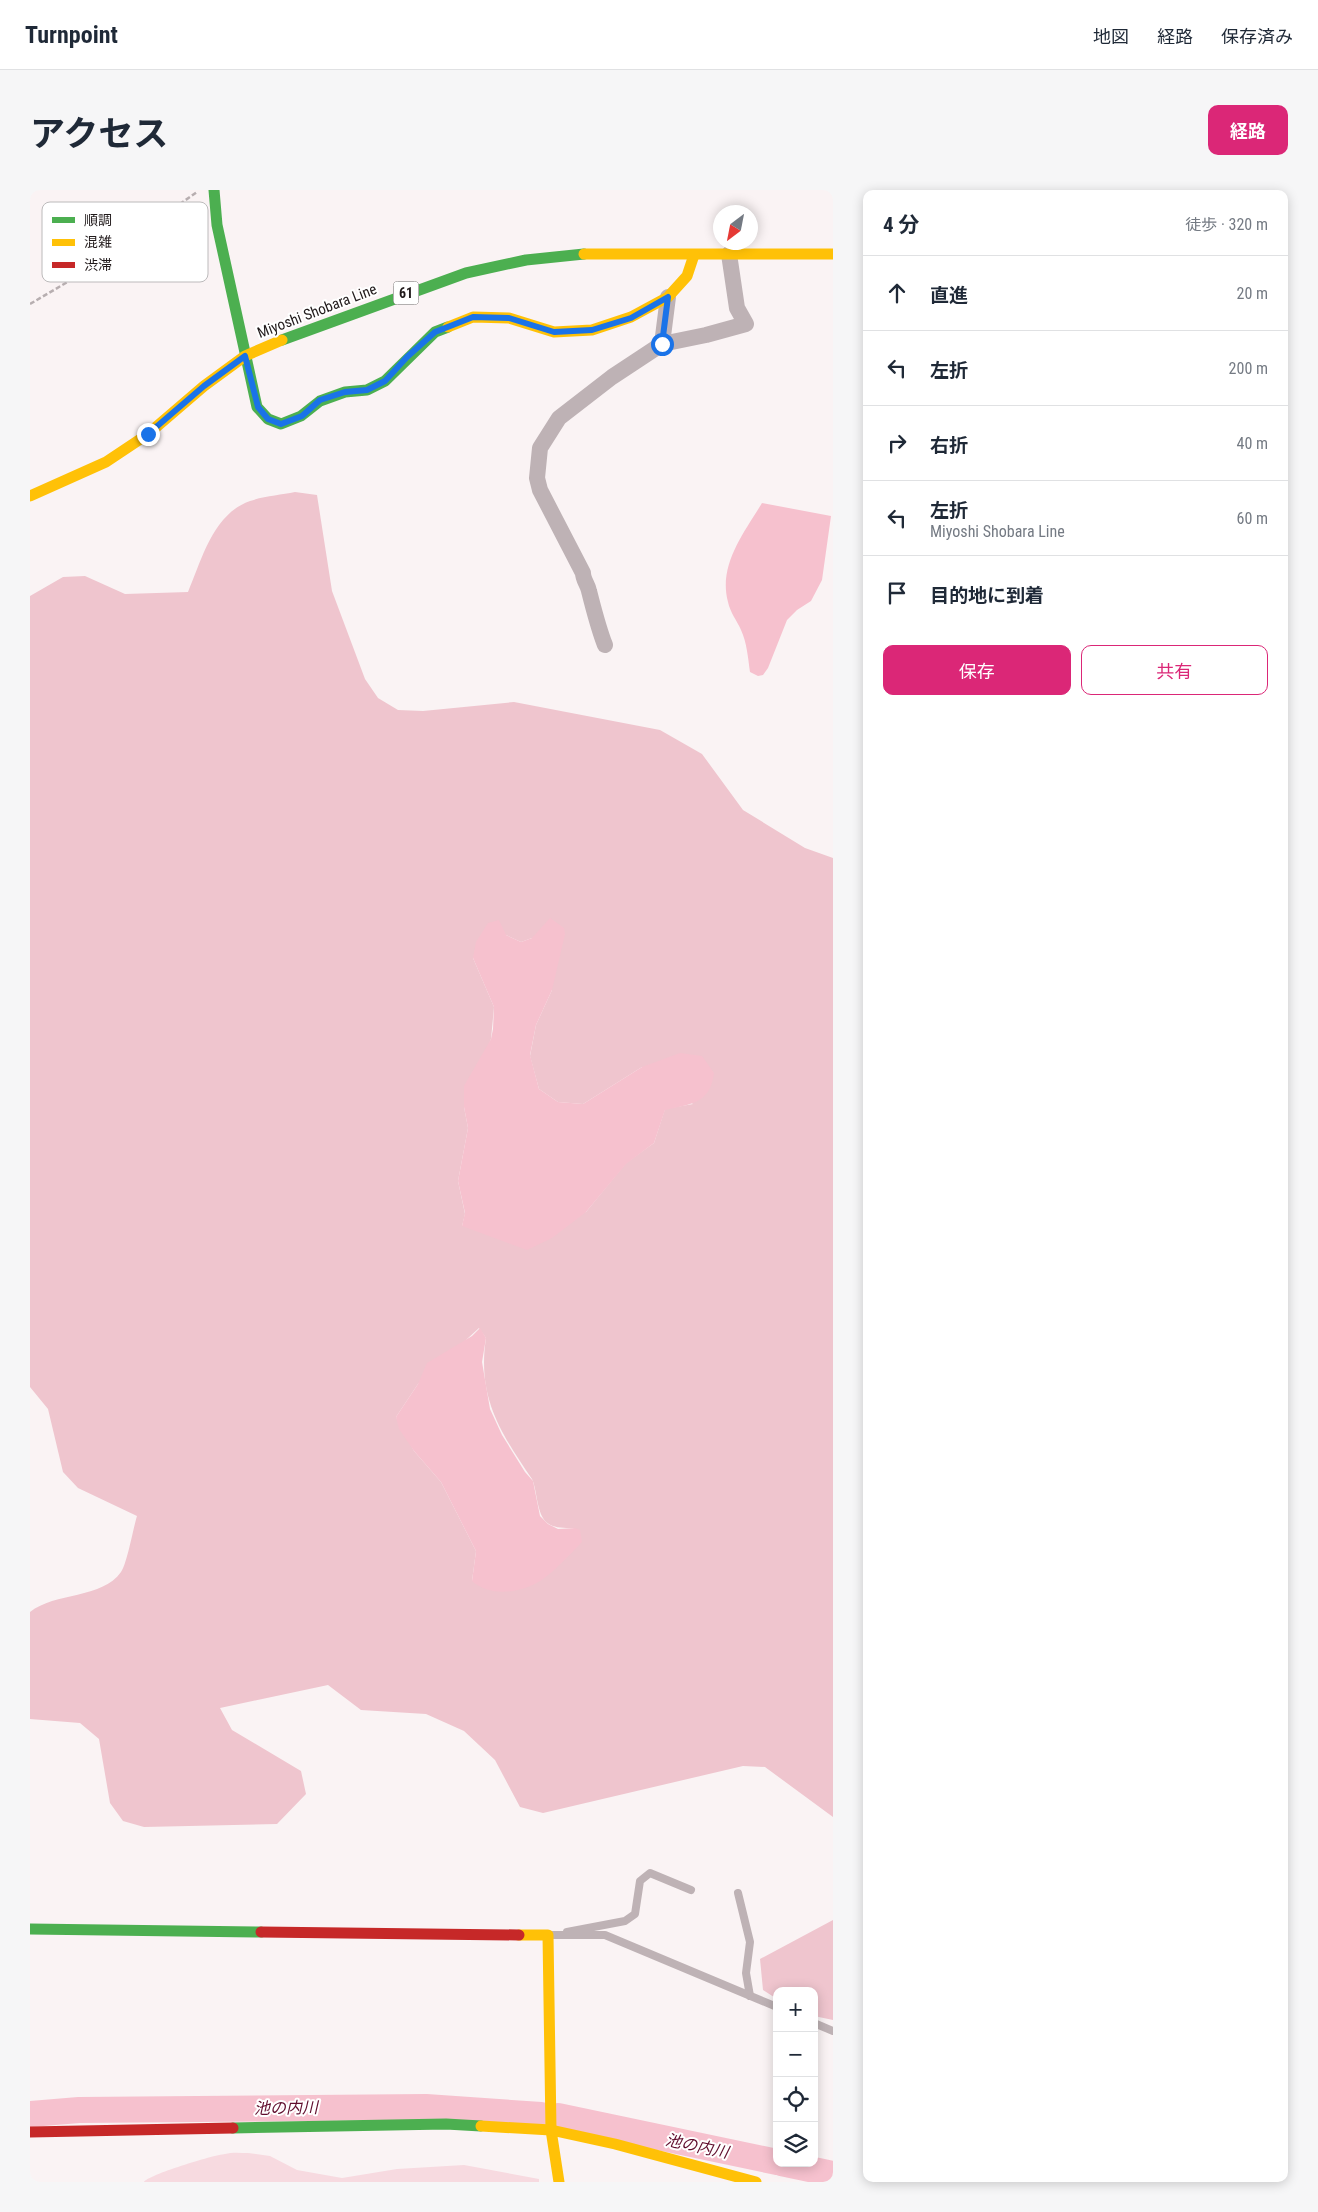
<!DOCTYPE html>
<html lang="ja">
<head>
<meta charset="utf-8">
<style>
	:root { --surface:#fff; --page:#f6f6f7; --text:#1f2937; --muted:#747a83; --line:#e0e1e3; --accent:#db2777 }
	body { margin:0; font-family:"Roboto Condensed","Noto Sans JP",sans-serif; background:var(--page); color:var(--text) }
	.controls { position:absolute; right:15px; bottom:15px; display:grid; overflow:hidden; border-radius:10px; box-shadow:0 2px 12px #0003 }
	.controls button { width:45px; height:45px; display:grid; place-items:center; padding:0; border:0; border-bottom:1px solid var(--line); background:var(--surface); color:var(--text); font:25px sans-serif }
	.compass { position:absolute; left:683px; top:15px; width:45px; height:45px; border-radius:50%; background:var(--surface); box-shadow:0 2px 12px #0003; rotate:212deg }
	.stop { position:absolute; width:15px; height:15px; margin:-11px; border:4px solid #1a73e8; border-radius:50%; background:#fff }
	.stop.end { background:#1a73e8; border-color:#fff; box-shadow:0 1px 5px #0008 }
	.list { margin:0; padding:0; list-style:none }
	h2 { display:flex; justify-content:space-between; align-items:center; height:65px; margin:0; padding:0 20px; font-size:21px }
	h2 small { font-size:16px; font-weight:400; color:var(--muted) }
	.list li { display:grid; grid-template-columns:32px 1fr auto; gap:15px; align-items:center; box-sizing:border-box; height:75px; padding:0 20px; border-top:1px solid var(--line) }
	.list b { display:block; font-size:19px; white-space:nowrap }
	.list p { margin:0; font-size:16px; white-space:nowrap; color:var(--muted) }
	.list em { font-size:16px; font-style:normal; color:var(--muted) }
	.actions { display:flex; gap:10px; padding:15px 20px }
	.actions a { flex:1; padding:11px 0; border:1px solid var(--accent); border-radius:10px; text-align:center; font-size:18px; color:var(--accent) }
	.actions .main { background:var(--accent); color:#fff }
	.icon { flex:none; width:28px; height:28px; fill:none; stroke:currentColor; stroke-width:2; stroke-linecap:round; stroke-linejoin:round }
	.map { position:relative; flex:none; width:803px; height:1992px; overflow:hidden; border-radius:10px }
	header { display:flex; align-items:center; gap:30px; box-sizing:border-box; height:70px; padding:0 25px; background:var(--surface); border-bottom:1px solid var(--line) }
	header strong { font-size:24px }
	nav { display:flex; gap:28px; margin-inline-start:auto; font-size:18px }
	.intro { display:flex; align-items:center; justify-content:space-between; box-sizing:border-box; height:120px; padding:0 30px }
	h1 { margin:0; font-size:35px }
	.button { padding:12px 22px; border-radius:10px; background:var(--accent); color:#fff; font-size:18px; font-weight:700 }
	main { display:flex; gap:30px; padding:0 30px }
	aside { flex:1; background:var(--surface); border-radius:10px; box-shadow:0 2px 12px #0003 }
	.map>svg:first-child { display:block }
</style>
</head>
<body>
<header>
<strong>Turnpoint</strong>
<nav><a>地図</a><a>経路</a><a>保存済み</a></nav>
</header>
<div class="intro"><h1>アクセス</h1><a class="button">経路</a></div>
<main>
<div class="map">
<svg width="803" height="1992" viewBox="0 0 803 1992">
	<rect width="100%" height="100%" fill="#faf3f4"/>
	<path fill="#f7dae0" d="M218,1963L240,1966L267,1980L312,1988L367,1979L434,1975L509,1989V1992H114C118,1985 183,1965 195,1964C202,1962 211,1963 218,1963Z"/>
	<g fill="#efc5ce" fill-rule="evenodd">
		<path d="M265,302L287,305L302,401L335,489L348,508L368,520L393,521L484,512L630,540L672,564L713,620L775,658L803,668V1627L735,1577L713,1576L513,1623L490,1617L465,1570L434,1541L396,1524L331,1520L298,1495L190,1518L202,1540L271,1581L276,1604L247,1634L114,1637L93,1631L80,1613L69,1549L50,1533L0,1529V1422C25,1402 72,1409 91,1382C97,1374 103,1339 107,1326L48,1298L33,1282L18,1219L0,1197V406L33,387L55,386L95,404L158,402C172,369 183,324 220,311C234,306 251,305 265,302ZM476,745L491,752L502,748L522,800L506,835L500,866L509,899L528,912L553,914L612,877L663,914L635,919L624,953L596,973L556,1022L432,1036L435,1024L428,991L438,938L434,917L461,849L464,817L443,768ZM449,1138L456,1148C447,1207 470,1242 502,1289C504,1293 505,1299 506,1304C511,1332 515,1339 545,1338L442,1391L446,1361L411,1292L384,1261L366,1227L388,1194Z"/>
		<polygon points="803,1730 803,1830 784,1826 784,1801 747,1801 747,1809 733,1800 730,1769"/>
	</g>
	<g fill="#f6c1ce">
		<path d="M732,313L801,326L792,390L781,411L767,420L757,430L738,478L733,485L728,486L720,482C718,468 717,453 711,440C707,431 700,422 698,412C688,375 714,343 732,313Z"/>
		<path d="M520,728L534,738L535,744L522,800L506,835L500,865L509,899L528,912L553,914L612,877L650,863L672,866L684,883C680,914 661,914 635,920L624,953L596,974L556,1022L522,1048L497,1060L432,1036L435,1023L428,991L438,938L434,917V896L461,849L463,839L464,817L443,768L446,752L458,733L469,730L476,745L491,752L502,748Z"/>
		<path d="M450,1138L456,1148L452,1172L460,1219L472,1245L495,1282L503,1291L510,1326L518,1334L528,1339L545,1338L550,1340L552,1352C540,1364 527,1379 513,1389C493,1403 461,1408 442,1391L446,1361L411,1292L384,1261L369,1239L366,1227L388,1194L397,1173L442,1146Z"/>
	</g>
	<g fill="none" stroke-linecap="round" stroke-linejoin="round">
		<g stroke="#f6c1ce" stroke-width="26">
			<polyline points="0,1924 49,1920 396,1917 511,1925"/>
			<polyline points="528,1926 747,1972"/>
			<polyline points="751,1973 803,1984"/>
		</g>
		<polyline stroke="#b7aeb0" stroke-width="2.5" stroke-dasharray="5 2.5" stroke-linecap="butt" points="0,114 46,87 167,2"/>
		<g stroke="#beb2b5" stroke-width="8">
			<polyline points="708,1703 720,1752 716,1783 720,1806"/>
			<polyline points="537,1742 595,1731 605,1724 610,1691 620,1683 661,1700"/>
			<polyline points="520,1745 575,1745 747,1817"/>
			<polyline points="784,1833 803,1841"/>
		</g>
		<g stroke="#beb2b5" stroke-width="16">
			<polyline points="632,154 638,107"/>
			<path d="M575,455C568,437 564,420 559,401C558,395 553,390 553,383L510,300L507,288L510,258L529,228L582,187L632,154L676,145L716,134L707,118L699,64"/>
		</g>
		<g stroke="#4caf50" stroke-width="11">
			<polyline points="184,0 187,35 227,217 238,229 251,234 271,226 290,211 315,202 337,200 355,191 405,142 418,137"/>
			<polyline points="252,150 436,83 496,70 554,64"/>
			<polyline points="0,1739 231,1742"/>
			<polyline points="203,1938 416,1934 451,1936"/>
		</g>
		<g stroke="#ffc107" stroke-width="11">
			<polyline points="554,64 803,64"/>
			<polyline points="418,137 443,127 479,128 524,142 562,140 601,127 638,107 657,86 664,65"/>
			<polyline points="0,306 76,272 118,244 174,196 215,166 252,150"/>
			<polyline points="489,1745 518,1745 521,1940 529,1992"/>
			<polyline points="451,1936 521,1940 585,1954 726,1992"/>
		</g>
		<g stroke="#c62828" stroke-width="11">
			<polyline points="231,1742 489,1745"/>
			<polyline points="0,1942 203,1938"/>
		</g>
	</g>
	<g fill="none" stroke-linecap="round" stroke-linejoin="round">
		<polyline stroke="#1a73e8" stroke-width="6" points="118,244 174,196 215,166 228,217 238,229 251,234 272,226 290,210 315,202 337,200 355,191 377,167 405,142 443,127 479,128 524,142 562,140 601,128 638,107 632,154"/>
	</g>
	<g text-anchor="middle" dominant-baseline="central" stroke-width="4" stroke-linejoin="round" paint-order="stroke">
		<rect fill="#fff" stroke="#645f5f" stroke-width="1" x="363.5" y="91.5" width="25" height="23" rx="4"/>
		<g font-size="14" font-weight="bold" fill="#211a1b">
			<text x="376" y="103">61</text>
		</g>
		<g font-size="15" fill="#211a1b" stroke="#fff">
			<text transform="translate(287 121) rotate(-21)">Miyoshi Shobara Line</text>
		</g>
		<g font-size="16" font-style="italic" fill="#600d2d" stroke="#fff">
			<text transform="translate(256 1918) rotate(-1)">池の内川</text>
			<text transform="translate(667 1956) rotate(12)">池の内川</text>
		</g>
	</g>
	<rect x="12" y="12" width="166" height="80" rx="8" fill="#fff" stroke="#bcbabb" stroke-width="1"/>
	<rect x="22" y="27" width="23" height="6" fill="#4caf50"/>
	<rect x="22" y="49" width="23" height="7" fill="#ffc107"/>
	<rect x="22" y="72" width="23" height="6" fill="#c62828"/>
	<g font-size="14" fill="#211a1b">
		<text x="54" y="35">順調</text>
		<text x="54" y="57">混雑</text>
		<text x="54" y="80">渋滞</text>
	</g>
</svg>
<div class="controls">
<button>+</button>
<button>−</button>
<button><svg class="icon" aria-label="locate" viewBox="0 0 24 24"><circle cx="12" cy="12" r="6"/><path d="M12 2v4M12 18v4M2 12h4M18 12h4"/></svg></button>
<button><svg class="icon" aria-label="layers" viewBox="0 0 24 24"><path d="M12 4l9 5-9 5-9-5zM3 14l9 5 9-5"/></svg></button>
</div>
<svg class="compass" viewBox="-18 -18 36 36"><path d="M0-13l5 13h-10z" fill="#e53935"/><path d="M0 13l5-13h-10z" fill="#747a83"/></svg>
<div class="stop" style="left:632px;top:154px"></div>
<div class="stop end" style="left:118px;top:244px"></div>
</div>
<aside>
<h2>4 分<small>徒歩 · 320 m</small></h2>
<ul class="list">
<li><svg class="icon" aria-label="ahead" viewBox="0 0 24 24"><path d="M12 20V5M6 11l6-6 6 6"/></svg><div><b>直進</b></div><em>20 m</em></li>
<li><svg class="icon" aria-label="left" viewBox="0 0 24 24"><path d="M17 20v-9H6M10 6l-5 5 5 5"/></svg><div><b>左折</b></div><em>200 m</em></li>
<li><svg class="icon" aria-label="right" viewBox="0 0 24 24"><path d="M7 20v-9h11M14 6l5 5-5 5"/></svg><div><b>右折</b></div><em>40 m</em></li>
<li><svg class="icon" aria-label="left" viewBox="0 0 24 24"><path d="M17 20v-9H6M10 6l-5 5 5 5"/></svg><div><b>左折</b><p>Miyoshi Shobara Line</p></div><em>60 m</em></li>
<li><svg class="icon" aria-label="arrive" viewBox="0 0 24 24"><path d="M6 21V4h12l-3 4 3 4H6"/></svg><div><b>目的地に到着</b></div></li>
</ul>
<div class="actions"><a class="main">保存</a><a>共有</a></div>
</aside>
</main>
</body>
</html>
